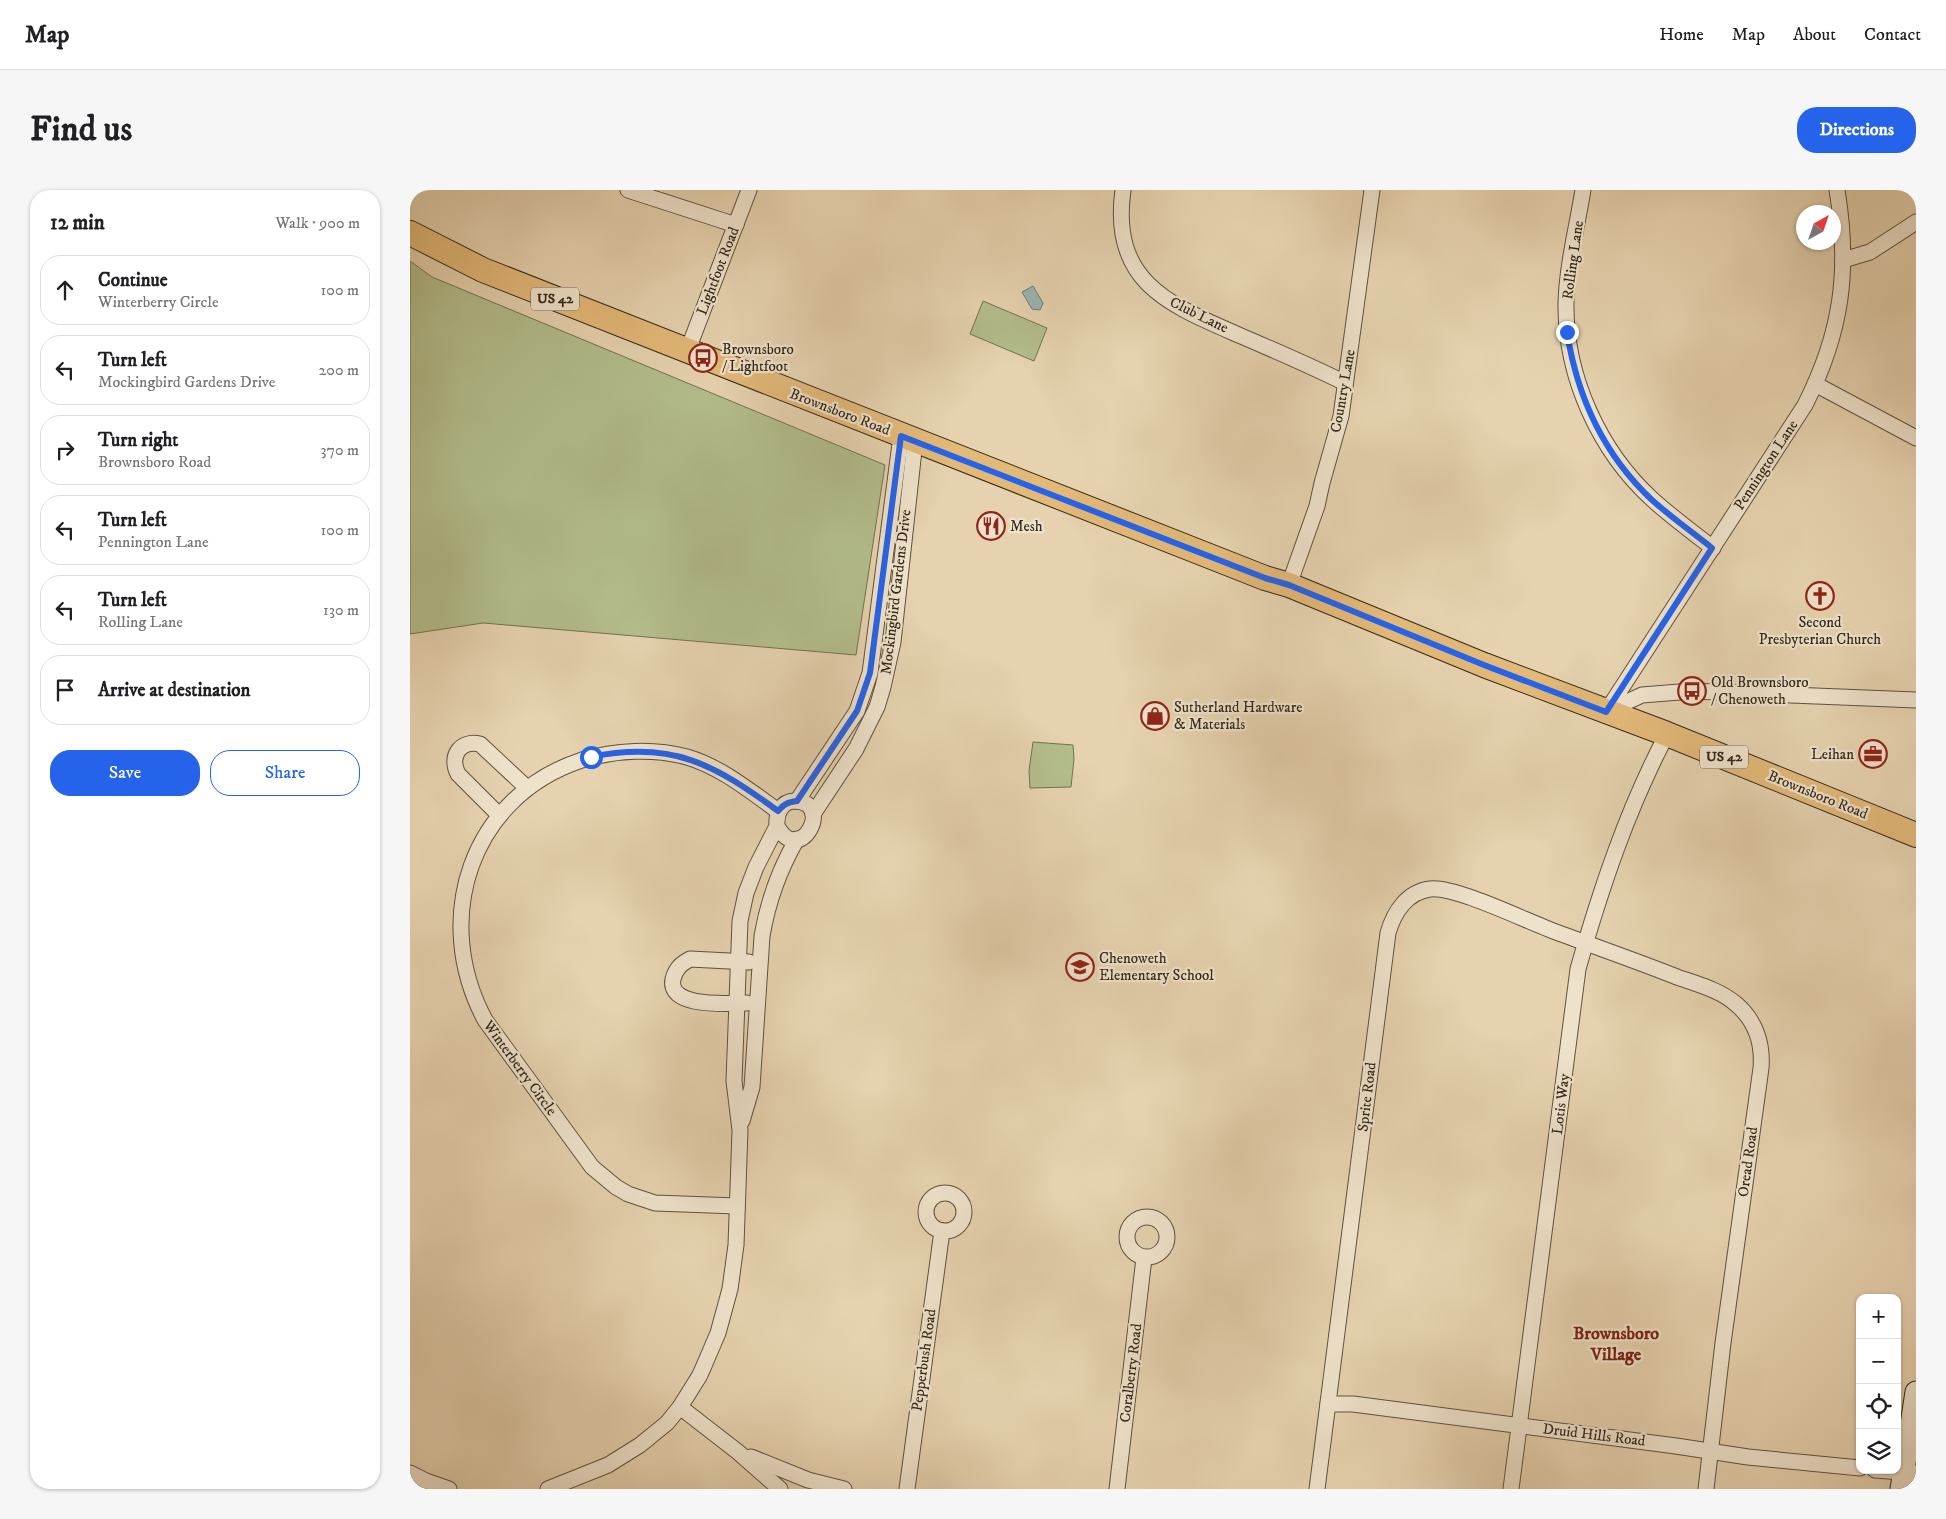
<!DOCTYPE html>
<html lang="en">
<head>
<meta charset="utf-8">
<style>
	:root { --surface:#fff; --page:#f6f6f6; --text:#202124; --muted:#757577; --line:#e0e0e0; --accent:#2563eb }
	body { margin:0; font-family:"IM FELL DW Pica",serif; background:var(--page); color:var(--text) }
	.controls { position:absolute; right:15px; bottom:15px; display:grid; overflow:hidden; border-radius:10px; box-shadow:0 1px 4px #0004 }
	.controls button { width:45px; height:45px; display:grid; place-items:center; padding:0; border:0; border-bottom:1px solid var(--line); background:var(--surface); color:var(--text); font:25px sans-serif }
	.compass { position:absolute; left:1386px; top:15px; width:45px; height:45px; border-radius:50%; background:var(--surface); box-shadow:0 1px 4px #0004; rotate:40deg }
	.stop { position:absolute; width:15px; height:15px; margin:-11px; border:4px solid #2563eb; border-radius:50%; background:#fff }
	.stop.end { background:#2563eb; border-color:#fff; box-shadow:0 1px 5px #0008 }
	.list { margin:0; padding:0; list-style:none }
	h2 { display:flex; justify-content:space-between; align-items:center; height:65px; margin:0; padding:0 20px; font-size:21px }
	h2 small { font-size:16px; font-weight:400; color:var(--muted) }
	.list li { display:grid; grid-template-columns:32px 1fr auto; gap:15px; align-items:center; box-sizing:border-box; height:70px; margin:0 10px 10px; padding:0 10px; border:1px solid var(--line); border-radius:20px }
	.list b { display:block; font-size:19px; white-space:nowrap }
	.list p { margin:0; font-size:16px; white-space:nowrap; color:var(--muted) }
	.list em { font-size:16px; font-style:normal; color:var(--muted) }
	.actions { display:flex; gap:10px; padding:15px 20px }
	.actions a { flex:1; padding:11px 0; border:1px solid var(--accent); border-radius:20px; text-align:center; font-size:18px; color:var(--accent) }
	.actions .main { background:var(--accent); color:#fff }
	.icon { flex:none; width:28px; height:28px; fill:none; stroke:currentColor; stroke-width:2; stroke-linecap:round; stroke-linejoin:round }
	.map { position:relative; flex:none; width:1506px; height:1299px; overflow:hidden; border-radius:20px }
	header { display:flex; align-items:center; gap:30px; box-sizing:border-box; height:70px; padding:0 25px; background:var(--surface); border-bottom:1px solid var(--line) }
	header strong { font-size:24px }
	nav { display:flex; gap:28px; margin-inline-start:auto; font-size:18px }
	.intro { display:flex; align-items:center; justify-content:space-between; box-sizing:border-box; height:120px; padding:0 30px }
	h1 { margin:0; font-size:35px }
	.button { padding:12px 22px; border-radius:20px; background:var(--accent); color:#fff; font-size:18px; font-weight:700 }
	main { display:flex; gap:30px; padding:0 30px }
	aside { flex:1; background:var(--surface); border-radius:20px; box-shadow:0 1px 4px #0004 }
	.map>svg:first-child { display:block }
</style>
</head>
<body>
<header>
<strong>Map</strong>
<nav><a>Home</a><a>Map</a><a>About</a><a>Contact</a></nav>
</header>
<div class="intro"><h1>Find us</h1><a class="button">Directions</a></div>
<main>
<aside>
<h2>12 min<small>Walk · 900 m</small></h2>
<ul class="list">
<li><svg class="icon" aria-label="ahead" viewBox="0 0 24 24"><path d="M12 20V5M6 11l6-6 6 6"/></svg><div><b>Continue</b><p>Winterberry Circle</p></div><em>100 m</em></li>
<li><svg class="icon" aria-label="left" viewBox="0 0 24 24"><path d="M17 20v-9H6M10 6l-5 5 5 5"/></svg><div><b>Turn left</b><p>Mockingbird Gardens Drive</p></div><em>200 m</em></li>
<li><svg class="icon" aria-label="right" viewBox="0 0 24 24"><path d="M7 20v-9h11M14 6l5 5-5 5"/></svg><div><b>Turn right</b><p>Brownsboro Road</p></div><em>370 m</em></li>
<li><svg class="icon" aria-label="left" viewBox="0 0 24 24"><path d="M17 20v-9H6M10 6l-5 5 5 5"/></svg><div><b>Turn left</b><p>Pennington Lane</p></div><em>100 m</em></li>
<li><svg class="icon" aria-label="left" viewBox="0 0 24 24"><path d="M17 20v-9H6M10 6l-5 5 5 5"/></svg><div><b>Turn left</b><p>Rolling Lane</p></div><em>130 m</em></li>
<li><svg class="icon" aria-label="arrive" viewBox="0 0 24 24"><path d="M6 21V4h12l-3 4 3 4H6"/></svg><div><b>Arrive at destination</b></div></li>
</ul>
<div class="actions"><a class="main">Save</a><a>Share</a></div>
</aside>
<div class="map">
<svg width="1506" height="1299" viewBox="0 0 1506 1299">
	<rect width="100%" height="100%" fill="#e6d2af"/>
	<filter id="stains"><feTurbulence type="fractalNoise" baseFrequency=".004" numOctaves="4"/><feColorMatrix values="0 0 0 0 .2 0 0 0 0 .09 0 0 0 0 .02 0 0 0 .5 -.17"/></filter>
	<radialGradient id="worn" r=".72"><stop offset=".6" stop-color="#630" stop-opacity="0"/><stop offset="1" stop-color="#630" stop-opacity=".3"/></radialGradient>
	<g fill="#b3bd8c" stroke="#727253">
		<polygon points="0,71 22,87 475,275 446,465 73,433 0,444"/>
		<polygon points="573,111 637,138 624,171 560,144"/>
		<polygon points="623,552 663,555 664,569 661,597 620,598 619,581"/>
	</g>
	<polygon fill="#9ab5b5" stroke="#707c77" points="623,96 633,113 630,120 622,119 612,102"/>
	<g fill="none" stroke-linecap="round" stroke-linejoin="round">
		<defs>
			<g id="minor">
				<polyline points="218,0 326,35"/>
				<path d="M713,0C700,93 760,115 831,146C866,161 901,176 935,193"/>
				<path d="M1173,0C1167,37 1157,75 1156,113C1155,186 1189,261 1243,310C1262,327 1282,342 1303,358"/>
				<polyline points="1433,70 1460,62 1506,32"/>
				<polyline points="277,162 339,0"/>
				<polyline points="1405,194 1506,248"/>
				<polyline points="879,395 907,316 912,293 931,226 962,0"/>
				<polyline points="1197,521 1232,505 1282,501 1506,510"/>
				<path d="M1196,522L1395,215C1432,142 1440,80 1427,0"/>
				<polyline points="387,611 447,521 460,483 491,246"/>
				<polyline points="403,624 446,559 467,517 473,497 483,452 505,251"/>
				<path d="M89,625L48,584C39,566 50,550 70,554L117,598"/>
				<path d="M337,813C320,813 257,819 263,789C266,778 271,774 280,769L339,772"/>
				<path d="M332,931L342,897L352,746C358,711 369,680 387,649"/>
				<circle cx="535" cy="1022" r="19"/>
				<path d="M327,1016L245,1013L218,1004L206,997L182,977L75,830C21,729 60,607 172,570C205,560 244,558 277,567C311,577 340,601 368,621"/>
				<circle cx="737" cy="1047" r="20"/>
				<polyline points="918,1214 943,1214 1266,1256 1338,1267 1450,1278"/>
				<polyline points="270,1217 328,1262 370,1299"/>
				<polyline points="341,1267 398,1290 434,1299"/>
				<polyline points="1465,1280 1506,1283"/>
				<polyline points="0,1283 16,1291 39,1299"/>
				<path d="M138,1299L198,1275L230,1255L257,1233L270,1217L290,1185L308,1143L320,1099L326,1055L330,940L324,891L330,731L336,703L346,677L367,636C366,624 371,611 385,611C425,612 390,678 367,636"/>
				<polyline points="497,1299 532,1041"/>
				<polyline points="707,1299 734,1068"/>
				<path d="M907,1299L978,743C984,722 997,702 1020,699C1046,696 1118,732 1146,742C1186,757 1227,771 1267,787C1287,794 1310,800 1326,814C1345,830 1353,853 1351,878L1313,1153L1296,1299"/>
				<path d="M1101,1299L1168,779C1191,698 1218,618 1257,544"/>
			</g>
			<polyline id="secondary" points="1491,1299 1506,1202"/>
			<polyline id="primary" points="0,43 73,80 855,388 879,395 1074,475 1257,544 1506,645"/>
		</defs>
		<use href="#minor" stroke="#5e523f" stroke-width="17"/>
		<use href="#secondary" stroke="#31271a" stroke-width="23"/>
		<use href="#primary" stroke="#31271a" stroke-width="26"/>
		<use href="#minor" stroke="#efe2cb" stroke-width="15"/>
		<use href="#secondary" stroke="#efe2cb" stroke-width="21"/>
		<use href="#primary" stroke="#e3b978" stroke-width="24"/>
	</g>
	<g fill="none" stroke-linecap="round" stroke-linejoin="round">
		<path stroke="#2563eb" stroke-width="6" d="M181,567C263,550 305,575 368,621C374,614 378,612 387,611L447,521L460,483L491,246L855,388L879,395L1074,475L1196,522L1302,358C1282,342 1261,327 1242,310C1194,265 1167,206 1157,142"/>
	</g>
	<defs>
		<symbol id="bus-ring" viewBox="-11 -11 22 22"><circle r="9.5" fill="#efe2cb" stroke="#8f2418" stroke-width="1.5"/><path d="M-5-6H5V4H4V6H2V4H-2V6H-4V4H-5ZM-3.5-4V0h7V-4ZM-3.5 1.2v1.5H-2V1.2ZM2 1.2v1.5H3.5V1.2Z" fill="#8f2418"/></symbol>
		<symbol id="restaurant-ring" viewBox="-11 -11 22 22"><circle r="9.5" fill="#efe2cb" stroke="#8f2418" stroke-width="1.5"/><path d="M-5-6h1v4h1v-4h1v4h1v-4h1v5L-1.5 .5V6h-2V.5L-5-1ZM5-6V6H3V1.5H1.5Q1.5-4 5-6Z" fill="#8f2418"/></symbol>
		<symbol id="church-ring" viewBox="-11 -11 22 22"><circle r="9.5" fill="#efe2cb" stroke="#8f2418" stroke-width="1.5"/><path d="M-1.2-6h2.4v3.5h3.3v2.4h-3.3V6h-2.4V-.1h-3.3v-2.4h3.3Z" fill="#8f2418"/></symbol>
		<symbol id="shop-ring" viewBox="-11 -11 22 22"><circle r="9.5" fill="#efe2cb" stroke="#8f2418" stroke-width="1.5"/><path d="M-5-2.5h2.3a2.7 3.5 0 0 1 5.4 0H5L5.5 6h-11ZM-1.5-2.5h3a1.5 2.3 0 0 0-3 0Z" fill="#8f2418"/></symbol>
		<symbol id="office-ring" viewBox="-11 -11 22 22"><circle r="9.5" fill="#efe2cb" stroke="#8f2418" stroke-width="1.5"/><path d="M-6-3h4V-5.5h4V-3h4V5H-6ZM-1-4.5V-3h2v-1.5ZM-6 0V1H6V0Z" fill="#8f2418"/></symbol>
		<symbol id="school-ring" viewBox="-11 -11 22 22"><circle r="9.5" fill="#efe2cb" stroke="#8f2418" stroke-width="1.5"/><path d="M0-5L7-2L0 1L-7-2ZM-4 1L0 2.5L4 1V4Q0 6-4 4Z" fill="#8f2418"/></symbol>
	</defs>
	<g fill-rule="evenodd">
		<use href="#bus-ring" x="277" y="152" width="32" height="32"/>
		<use href="#restaurant-ring" x="565" y="320" width="32" height="32"/>
		<use href="#church-ring" x="1394" y="390" width="32" height="32"/>
		<use href="#bus-ring" x="1266" y="485" width="32" height="32"/>
		<use href="#shop-ring" x="729" y="510" width="32" height="32"/>
		<use href="#office-ring" x="1447" y="548" width="32" height="32"/>
		<use href="#school-ring" x="654" y="761" width="32" height="32"/>
	</g>
	<g text-anchor="middle" dominant-baseline="central" stroke-width="4.5" stroke-linejoin="round" paint-order="stroke">
		<g fill="#efe2cb" stroke="#6a5f4f" stroke-width="1">
			<rect x="121" y="97.5" width="48" height="23" rx="4"/>
			<rect x="1290" y="555.5" width="48" height="23" rx="4"/>
		</g>
		<g font-size="14" font-weight="bold" fill="#31271a">
			<text x="145" y="109">US 42</text>
			<text x="1314" y="567">US 42</text>
		</g>
		<g font-size="15" fill="#31271a" stroke="#efe2cb">
			<text transform="translate(1163 70) rotate(-82)">Rolling Lane</text>
			<text transform="translate(308 81) rotate(-69)">Lightfoot Road</text>
			<text transform="translate(789 125) rotate(26)">Club Lane</text>
			<text transform="translate(933 201) rotate(-80)">Country Lane</text>
			<text transform="translate(430 222) rotate(21)">Brownsboro Road</text>
			<text transform="translate(1356 275) rotate(-57)">Pennington Lane</text>
			<text transform="translate(486 402) rotate(-83)">Mockingbird Gardens Drive</text>
			<text transform="translate(1408 605) rotate(22)">Brownsboro Road</text>
			<text transform="translate(110 878) rotate(54)">Winterberry Circle</text>
			<text transform="translate(957 907) rotate(-83)">Sprite Road</text>
			<text transform="translate(1151 914) rotate(-83)">Lotis Way</text>
			<text transform="translate(1338 972) rotate(-82)">Oread Road</text>
			<text transform="translate(514 1170) rotate(-82)">Pepperbush Road</text>
			<text transform="translate(721 1183) rotate(-83)">Coralberry Road</text>
			<text transform="translate(1184 1245) rotate(7)">Druid Hills Road</text>
		</g>
		<g font-size="15" fill="#31271a" stroke="#efe2cb" text-anchor="start">
			<text x="312" y="159">Brownsboro<tspan x="312" dy="17">/ Lightfoot</tspan></text>
			<text x="600" y="336">Mesh</text>
			<text x="1410" y="432" text-anchor="middle">Second<tspan x="1410" dy="17">Presbyterian Church</tspan></text>
			<text x="1301" y="492">Old Brownsboro<tspan x="1301" dy="17">/ Chenoweth</tspan></text>
			<text x="764" y="517">Sutherland Hardware<tspan x="764" dy="17">&amp; Materials</tspan></text>
			<text x="1444" y="564" text-anchor="end">Leihan</text>
			<text x="689" y="768">Chenoweth<tspan x="689" dy="17">Elementary School</tspan></text>
		</g>
		<g font-size="18" font-weight="bold" fill="#7a1f14" stroke="#efe2cb">
			<text x="1206" y="1144">Brownsboro<tspan x="1206" dy="21">Village</tspan></text>
		</g>
	</g>
	<rect width="100%" height="100%" filter="url(#stains)"/>
	<rect width="100%" height="100%" fill="url(#worn)"/>
</svg>
<div class="controls">
<button>+</button>
<button>−</button>
<button><svg class="icon" aria-label="locate" viewBox="0 0 24 24"><circle cx="12" cy="12" r="6"/><path d="M12 2v4M12 18v4M2 12h4M18 12h4"/></svg></button>
<button><svg class="icon" aria-label="layers" viewBox="0 0 24 24"><path d="M12 4l9 5-9 5-9-5zM3 14l9 5 9-5"/></svg></button>
</div>
<svg class="compass" viewBox="-18 -18 36 36"><path d="M0-13l5 13h-10z" fill="#e53935"/><path d="M0 13l5-13h-10z" fill="#757577"/></svg>
<div class="stop" style="left:181px;top:567px"></div>
<div class="stop end" style="left:1157px;top:142px"></div>
</div>
</main>
</body>
</html>
